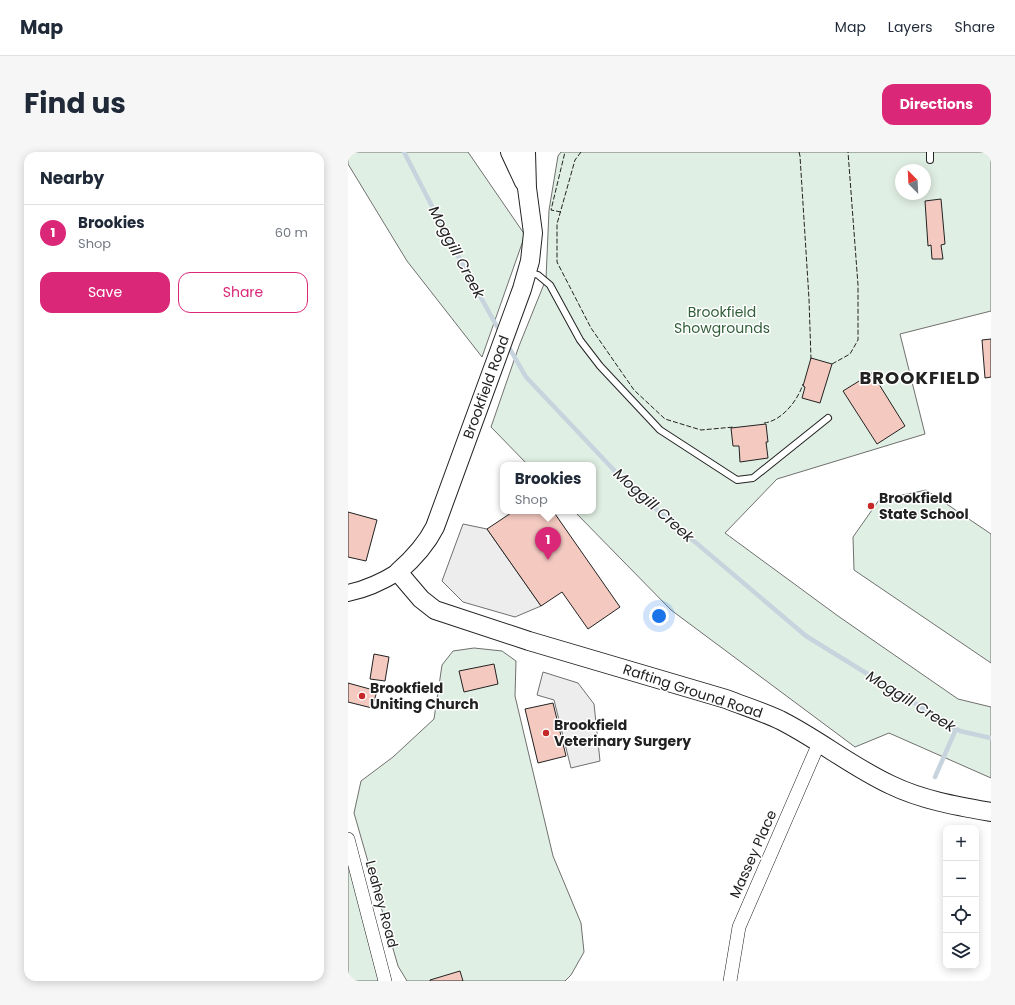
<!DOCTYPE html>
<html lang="en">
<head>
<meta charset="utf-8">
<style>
	:root { --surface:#fff; --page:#f6f6f7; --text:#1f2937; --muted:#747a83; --line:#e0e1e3; --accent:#db2777 }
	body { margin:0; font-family:Poppins,sans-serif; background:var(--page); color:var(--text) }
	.controls { position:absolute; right:12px; bottom:12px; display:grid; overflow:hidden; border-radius:8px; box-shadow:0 2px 10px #0003 }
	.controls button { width:36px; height:36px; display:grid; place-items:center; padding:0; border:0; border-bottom:1px solid var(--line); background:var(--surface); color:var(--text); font:20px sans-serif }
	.compass { position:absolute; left:547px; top:12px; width:36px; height:36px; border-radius:50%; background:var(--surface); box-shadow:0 2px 10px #0003; rotate:336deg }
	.you { position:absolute; left:311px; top:464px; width:14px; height:14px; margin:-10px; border:3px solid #fff; border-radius:50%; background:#1a73e8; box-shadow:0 0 0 6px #1a73e833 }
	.badge { display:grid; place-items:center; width:26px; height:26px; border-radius:50%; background:var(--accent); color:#fff; font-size:13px; font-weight:700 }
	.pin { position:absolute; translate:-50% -33px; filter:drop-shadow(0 1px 2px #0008) }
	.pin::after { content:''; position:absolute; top:21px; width:14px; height:12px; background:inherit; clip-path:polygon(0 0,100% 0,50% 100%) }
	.popup { position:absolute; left:152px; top:310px; width:96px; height:52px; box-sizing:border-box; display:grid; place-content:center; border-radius:8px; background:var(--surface); filter:drop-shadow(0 1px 3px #0005); font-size:13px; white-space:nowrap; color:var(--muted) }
	.popup b { font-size:15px; color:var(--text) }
	.popup::after { content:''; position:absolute; left:50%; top:100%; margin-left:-8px; border:8px solid transparent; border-top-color:var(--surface) }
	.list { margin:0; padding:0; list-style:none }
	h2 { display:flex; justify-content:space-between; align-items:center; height:52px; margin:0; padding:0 16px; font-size:17px }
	h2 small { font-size:13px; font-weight:400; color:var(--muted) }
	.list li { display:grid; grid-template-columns:26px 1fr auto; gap:12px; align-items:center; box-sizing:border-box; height:56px; padding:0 16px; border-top:1px solid var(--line) }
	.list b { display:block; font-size:15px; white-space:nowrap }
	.list p { margin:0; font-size:13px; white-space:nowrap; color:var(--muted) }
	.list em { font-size:13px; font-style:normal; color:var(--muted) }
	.actions { display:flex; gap:8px; padding:12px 16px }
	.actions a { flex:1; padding:9px 0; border:1px solid var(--accent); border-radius:12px; text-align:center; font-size:14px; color:var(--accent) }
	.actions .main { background:var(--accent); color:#fff }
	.icon { flex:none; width:22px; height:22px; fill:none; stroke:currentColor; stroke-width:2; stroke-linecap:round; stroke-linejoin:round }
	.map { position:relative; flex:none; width:643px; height:829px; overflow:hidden; border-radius:12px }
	header { display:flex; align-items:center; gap:24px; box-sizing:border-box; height:56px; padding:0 20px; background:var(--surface); border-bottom:1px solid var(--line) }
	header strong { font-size:19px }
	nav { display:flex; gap:22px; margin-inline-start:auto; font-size:14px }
	.intro { display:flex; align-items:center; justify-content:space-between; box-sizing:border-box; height:96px; padding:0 24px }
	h1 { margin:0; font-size:28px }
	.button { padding:10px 18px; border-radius:12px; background:var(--accent); color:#fff; font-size:14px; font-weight:700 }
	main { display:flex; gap:24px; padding:0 24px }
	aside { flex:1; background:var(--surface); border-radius:12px; box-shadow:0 2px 10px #0003 }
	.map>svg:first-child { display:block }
</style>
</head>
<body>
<header>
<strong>Map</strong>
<nav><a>Map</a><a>Layers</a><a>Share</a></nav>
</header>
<div class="intro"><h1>Find us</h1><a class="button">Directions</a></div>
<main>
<aside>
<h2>Nearby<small></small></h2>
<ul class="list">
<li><span class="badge">1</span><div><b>Brookies</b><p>Shop</p></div><em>60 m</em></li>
</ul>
<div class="actions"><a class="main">Save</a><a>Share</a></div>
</aside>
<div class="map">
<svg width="643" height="829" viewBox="0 0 643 829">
	<rect width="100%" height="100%" fill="#fff"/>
	<g fill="#e0efe3" stroke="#6f6f6f" fill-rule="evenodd">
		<polygon points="0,0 120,0 177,83 134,205 59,109 0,12"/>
		<path d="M213,0H643V159L552,182L577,282L429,327L377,381L490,464L610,547L643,555V626L541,581L507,595L323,458L226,359H245V313H180L143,275L171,194L198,127L201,58L210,4ZM553,18H577V42H553Z"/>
		<polygon points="578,338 643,382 643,511 506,418 505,385 531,348"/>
		<polygon points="126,496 154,499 168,509 167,544 205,704 233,771 236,800 223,823 217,829 59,829 50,814 6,661 13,629 45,605 86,567 94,513 105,499"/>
		<polygon points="0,700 33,829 0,829"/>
	</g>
	<g fill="#ededed" stroke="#6f6f6f">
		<polygon points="115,372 139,377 193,454 167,465 115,450 94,429"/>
		<polygon points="195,520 230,531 246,552 252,609 223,616 206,548 189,543"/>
	</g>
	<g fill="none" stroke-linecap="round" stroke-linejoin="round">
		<g stroke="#c7d3dd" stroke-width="4.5">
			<polyline points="56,0 104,93 152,180"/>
			<polyline points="159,192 178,225 281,334 458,484 612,579 643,586"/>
			<polyline points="587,625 608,577"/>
		</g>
	</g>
	<g fill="#f3c9c0" stroke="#222">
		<polygon points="593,47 597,92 593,93 595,107 584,107 583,93 580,94 577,49"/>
		<polygon points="643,187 643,225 637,226 634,188"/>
		<polygon points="463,206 484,212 472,251 454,246 457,235 455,234"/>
		<polygon points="524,221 557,274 529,292 495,239"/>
		<polygon points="418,272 420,290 418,290 420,306 392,310 391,294 385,294 383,276"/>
		<polygon points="166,359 205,359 272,455 240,477 214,440 193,454 139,377"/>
		<polygon points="0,360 29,368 18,409 0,405"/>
		<polygon points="26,502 41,505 37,529 22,527"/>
		<polygon points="146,512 150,532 116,540 111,519"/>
		<polygon points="0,531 29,539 24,556 0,550"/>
		<polygon points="205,551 218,604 190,611 177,557"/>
		<polygon points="112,819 115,829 82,829 82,828"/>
	</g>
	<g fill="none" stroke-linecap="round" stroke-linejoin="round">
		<defs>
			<g id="service">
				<polyline points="582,8 582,0"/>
				<polyline points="180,120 190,123 202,133 232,188 252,214 312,278 389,328 405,326 480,266"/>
			</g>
			<g id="minor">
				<polyline points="0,687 37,829"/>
				<polyline points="382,829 391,775 471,591"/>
			</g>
			<path id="tertiary" d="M0,441C19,437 34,430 50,420"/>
			<g id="secondary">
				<polyline points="162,0 176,30"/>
				<path d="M178,0L179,36L185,81L182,109L174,137L87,375C78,393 66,406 50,420L73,447L87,458L181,489L378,547C396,554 415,560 432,568C470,587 504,615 543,633C574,648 609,654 643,660"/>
			</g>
		</defs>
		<use href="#service" stroke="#222" stroke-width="8"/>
		<use href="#minor" stroke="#222" stroke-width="14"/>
		<use href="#tertiary" stroke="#222" stroke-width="18"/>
		<use href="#secondary" stroke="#222" stroke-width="20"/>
		<use href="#service" stroke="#fff" stroke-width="6"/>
		<use href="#minor" stroke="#fff" stroke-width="13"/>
		<use href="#tertiary" stroke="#fff" stroke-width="16"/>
		<use href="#secondary" stroke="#fff" stroke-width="18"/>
		<g stroke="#222" stroke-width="1" stroke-dasharray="5 2" stroke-linecap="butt">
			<polyline points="233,0 227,8 209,72 209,110 243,176 286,238 317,267 353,278 386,275"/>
			<polyline points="451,0 452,4 461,147 463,207"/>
			<polyline points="213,60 203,58 217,0"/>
			<polyline points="484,212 502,202 510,188 510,133 500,0"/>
			<path d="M416,271C434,269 450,248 455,232"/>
		</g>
	</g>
	<g fill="#c62828" stroke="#fff" stroke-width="1.5">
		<circle cx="523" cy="354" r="4"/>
		<circle cx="14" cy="544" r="4"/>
		<circle cx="198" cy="581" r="4"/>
	</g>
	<g text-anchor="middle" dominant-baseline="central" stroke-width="3" stroke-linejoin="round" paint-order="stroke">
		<g font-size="14" fill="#2f5e38" stroke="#fff">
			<text x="374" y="160">Brookfield<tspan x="374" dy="16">Showgrounds</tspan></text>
		</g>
		<g font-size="14" fill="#222" stroke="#fff">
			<text transform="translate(138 235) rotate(-70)">Brookfield Road</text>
			<text transform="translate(345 539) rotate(18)">Rafting Ground Road</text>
			<text transform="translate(405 702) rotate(-66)">Massey Place</text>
			<text transform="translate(34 752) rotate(75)">Leahey Road</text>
		</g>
		<g font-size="14" font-weight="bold" fill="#222" stroke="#fff" text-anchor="start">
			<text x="531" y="346">Brookfield<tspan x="531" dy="16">State School</tspan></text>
			<text x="22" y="536">Brookfield<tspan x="22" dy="16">Uniting Church</tspan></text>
			<text x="206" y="573">Brookfield<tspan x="206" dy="16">Veterinary Surgery</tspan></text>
		</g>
		<g font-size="15" font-style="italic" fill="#222" stroke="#fff">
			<text transform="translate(109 100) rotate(62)">Moggill Creek</text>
			<text transform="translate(306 353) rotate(42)">Moggill Creek</text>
			<text transform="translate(563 549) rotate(32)">Moggill Creek</text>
		</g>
		<g font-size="18" font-weight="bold" letter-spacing="1" fill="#222" stroke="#fff">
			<text x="572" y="225">BROOKFIELD</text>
		</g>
	</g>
</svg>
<div class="controls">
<button>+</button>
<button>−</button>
<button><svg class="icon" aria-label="locate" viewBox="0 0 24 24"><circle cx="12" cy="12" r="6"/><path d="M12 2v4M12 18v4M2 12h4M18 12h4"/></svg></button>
<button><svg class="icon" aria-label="layers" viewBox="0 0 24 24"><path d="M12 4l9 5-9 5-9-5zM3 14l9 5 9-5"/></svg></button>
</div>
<svg class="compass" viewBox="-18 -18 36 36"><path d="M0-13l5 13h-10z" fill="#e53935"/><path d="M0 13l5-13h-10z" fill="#747a83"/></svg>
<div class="you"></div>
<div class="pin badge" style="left:200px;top:408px">1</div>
<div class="popup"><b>Brookies</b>Shop</div>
</div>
</main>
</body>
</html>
